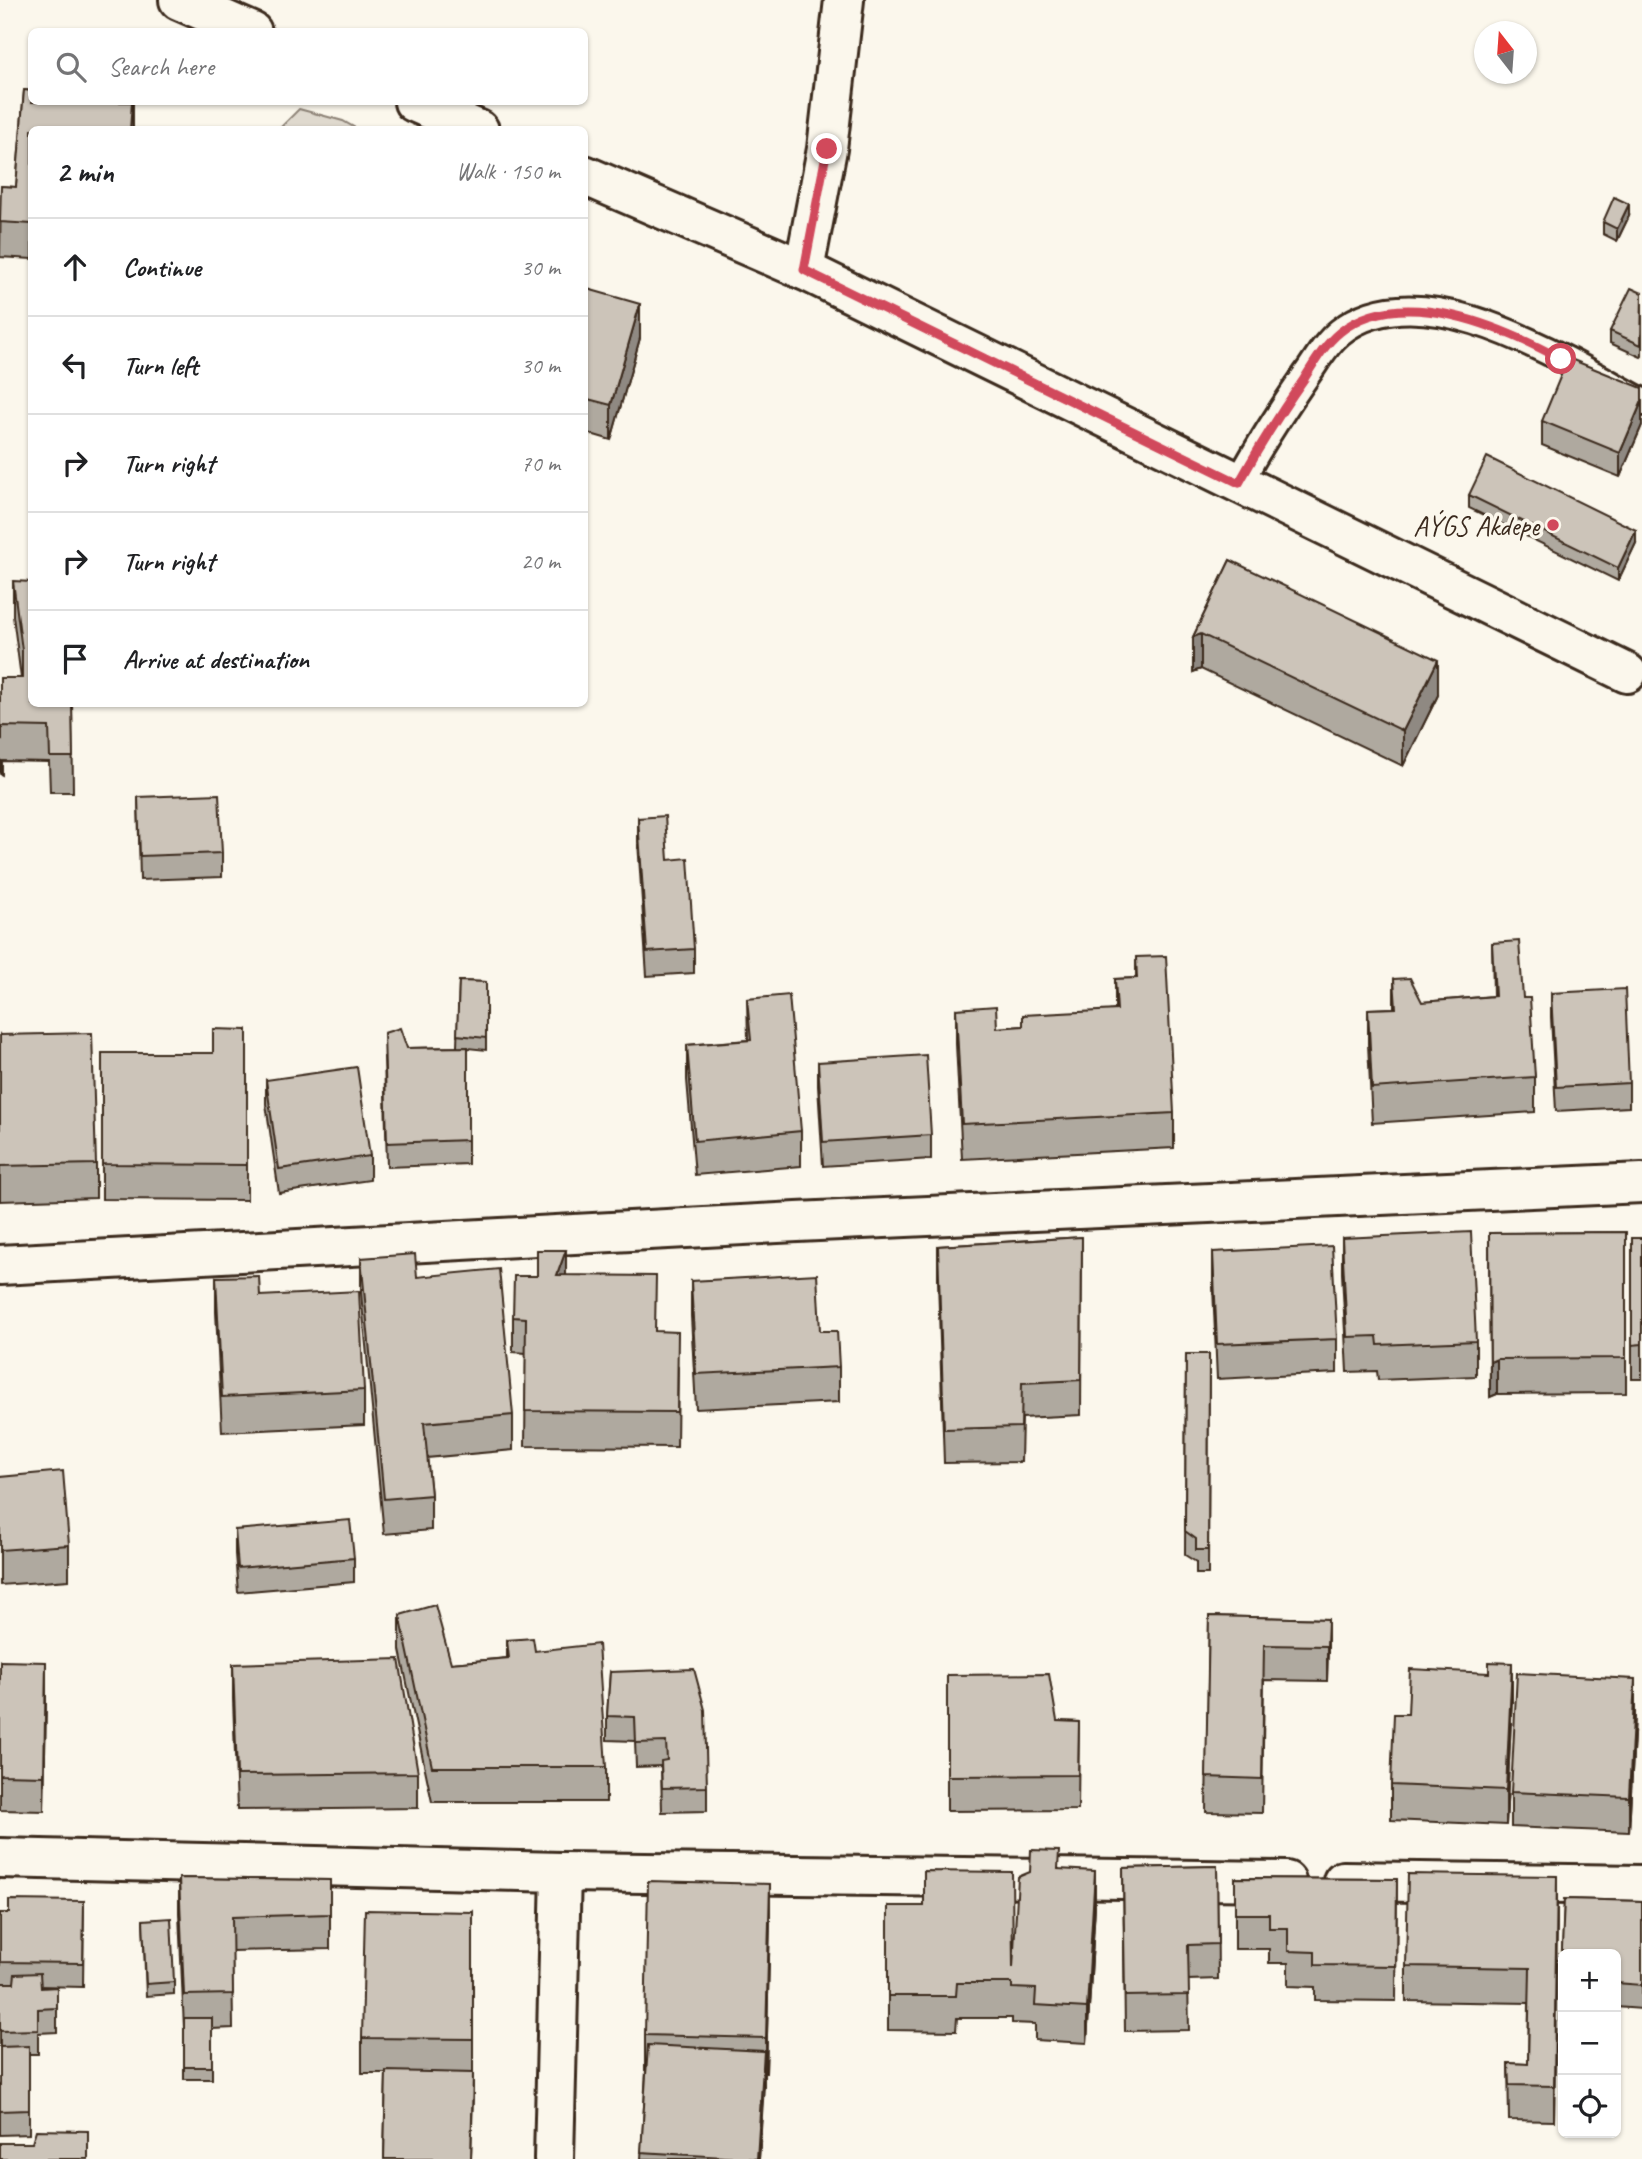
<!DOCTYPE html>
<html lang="en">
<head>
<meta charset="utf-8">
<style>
	:root { --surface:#fff; --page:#f6f6f6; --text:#202124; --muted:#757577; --line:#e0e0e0 }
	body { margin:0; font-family:Caveat,sans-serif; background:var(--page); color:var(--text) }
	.controls { position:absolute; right:21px; bottom:21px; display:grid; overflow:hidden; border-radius:10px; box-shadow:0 2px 5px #0004 }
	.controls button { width:63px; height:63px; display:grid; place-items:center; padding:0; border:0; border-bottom:2px solid var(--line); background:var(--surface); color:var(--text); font:35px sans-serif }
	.compass { position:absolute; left:1474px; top:21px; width:63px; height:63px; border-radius:50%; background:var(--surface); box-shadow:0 2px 5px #0004; rotate:343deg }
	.stop { position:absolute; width:21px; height:21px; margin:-16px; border:5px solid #d1495b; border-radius:50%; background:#fff }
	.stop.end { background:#d1495b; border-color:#fff; box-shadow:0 2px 7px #0008 }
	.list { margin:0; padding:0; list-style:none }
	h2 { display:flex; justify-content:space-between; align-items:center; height:91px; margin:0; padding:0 28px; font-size:30px }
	h2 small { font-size:23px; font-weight:400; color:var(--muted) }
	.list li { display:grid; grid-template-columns:46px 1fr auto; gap:21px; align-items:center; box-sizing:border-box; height:98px; padding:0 28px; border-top:2px solid var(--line) }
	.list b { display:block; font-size:26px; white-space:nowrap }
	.list em { font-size:23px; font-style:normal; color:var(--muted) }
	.icon { flex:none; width:38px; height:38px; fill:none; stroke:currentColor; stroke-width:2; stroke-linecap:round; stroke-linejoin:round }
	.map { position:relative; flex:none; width:1642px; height:2159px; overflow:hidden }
	.search { position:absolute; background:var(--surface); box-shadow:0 2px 5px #0004; left:28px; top:28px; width:560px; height:77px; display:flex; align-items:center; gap:18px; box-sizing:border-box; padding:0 24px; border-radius:10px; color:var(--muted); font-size:26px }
	.panel { position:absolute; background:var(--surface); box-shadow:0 2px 5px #0004; left:28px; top:126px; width:560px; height:581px; border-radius:10px }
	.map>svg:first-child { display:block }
</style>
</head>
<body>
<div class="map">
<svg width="1642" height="2159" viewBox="0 0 1642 2159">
	<rect width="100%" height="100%" fill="#fbf7ec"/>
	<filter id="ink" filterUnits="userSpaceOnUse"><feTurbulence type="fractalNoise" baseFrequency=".0143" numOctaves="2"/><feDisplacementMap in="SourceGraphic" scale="14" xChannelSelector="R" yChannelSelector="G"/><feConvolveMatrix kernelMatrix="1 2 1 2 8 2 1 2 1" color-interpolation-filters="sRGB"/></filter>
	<g filter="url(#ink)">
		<polygon fill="#dfd9ce" stroke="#8d8276" stroke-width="2" points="299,109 343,121 357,129 279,129"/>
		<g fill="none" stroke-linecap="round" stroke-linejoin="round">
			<defs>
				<path id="lane" d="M1239,483C1259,445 1282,410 1307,374C1317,360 1326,343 1340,332C1422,266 1567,362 1642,402"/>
				<g id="street">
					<polyline points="804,270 827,149 844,0"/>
					<polyline points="0,1265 797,1222 1642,1183"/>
					<polyline points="0,1858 561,1872 1286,1881"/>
					<polyline points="1343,1881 1642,1885"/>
					<polyline points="554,2159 561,1872"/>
				</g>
				<g id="secondary">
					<polyline points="179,0 252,32"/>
					<polyline points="414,102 479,130"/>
					<polyline points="584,175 804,270 1627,673"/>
				</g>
			</defs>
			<use href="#lane" stroke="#3b2a1e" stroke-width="32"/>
			<use href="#street" stroke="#3b2a1e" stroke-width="44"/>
			<use href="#secondary" stroke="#3b2a1e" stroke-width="44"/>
			<use href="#lane" stroke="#fbf7ec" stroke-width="26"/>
			<use href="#street" stroke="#fbf7ec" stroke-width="38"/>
			<use href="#secondary" stroke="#fbf7ec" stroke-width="38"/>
		</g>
		<g fill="#afa99f" stroke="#3b2a1e" stroke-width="2">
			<polygon points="24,90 32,91 32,102 133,102 133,130 32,130 32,259 0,257 1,186 16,187"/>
			<polygon points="1629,216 1617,241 1603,234 1603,222"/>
			<polygon points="584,288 640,338 611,440 584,432"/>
			<polygon points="1642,293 1642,356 1641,357 1610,343 1610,331"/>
			<polygon points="1642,388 1642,425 1620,477 1542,445 1542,421"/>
			<polygon points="1469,495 1636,543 1618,581 1469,508"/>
			<polygon points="1230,560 1438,695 1403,766 1201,669 1193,672 1193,637"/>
			<polygon points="13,581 72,704 73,792 50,792 49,762 2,761 2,775 0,774 0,678 21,678 13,616"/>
			<polygon points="138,797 222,853 222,877 140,880"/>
			<polygon points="638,818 668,860 694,949 694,973 647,976 638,842"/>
			<polygon points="1492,943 1523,998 1535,1077 1535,1112 1372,1123 1368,1044 1368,1009 1394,1008 1394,979 1422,1002 1493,996"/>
			<polygon points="1136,957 1174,1113 1174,1148 962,1159 956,1044 956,1009 997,1028 1023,1026 1115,1010 1115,979 1136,978"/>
			<polygon points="459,981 486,982 486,1050 468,1048 468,1164 387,1167 384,1057 407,1048 457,1047"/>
			<polygon points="1551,993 1629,1083 1629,1107 1556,1111 1551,1017"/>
			<polygon points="747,999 801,1131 801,1166 695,1175 687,1080 687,1045 748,1040"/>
			<polygon points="247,1030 247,1200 102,1199 102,1053 213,1053"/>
			<polygon points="0,1035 96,1164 96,1198 0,1201"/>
			<polygon points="818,1062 931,1135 931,1159 823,1166 818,1086"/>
			<polygon points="266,1080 370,1156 370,1180 279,1193 266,1104"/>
			<polygon points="1626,1232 1626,1393 1497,1394 1490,1397 1489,1233"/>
			<polygon points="1082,1237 1081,1415 1022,1418 1021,1462 944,1463 938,1281 938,1246"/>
			<polygon points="1342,1238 1476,1341 1476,1376 1378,1380 1377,1371 1347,1372 1342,1273"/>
			<rect x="1632" y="1238" width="10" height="141"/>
			<polygon points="1213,1252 1337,1339 1337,1373 1217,1379 1213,1287"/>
			<polygon points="361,1258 417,1277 513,1415 513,1450 427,1458 431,1495 431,1530 384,1534 361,1293"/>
			<polygon points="566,1275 655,1331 678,1367 677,1447 525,1446 526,1353 513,1352 513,1317"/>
			<polygon points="216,1277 260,1296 364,1390 364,1425 222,1432 216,1312"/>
			<polygon points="691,1281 820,1331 839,1367 839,1402 696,1409 691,1316"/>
			<polygon points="1186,1354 1209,1354 1208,1574 1196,1574 1196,1562 1185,1555"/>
			<polygon points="0,1477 69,1545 69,1580 0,1585"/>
			<polygon points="235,1530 354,1558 354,1582 238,1592 235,1554"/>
			<polygon points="400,1615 451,1663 507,1658 507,1640 535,1651 606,1767 606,1802 432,1802 400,1650"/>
			<polygon points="1209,1616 1328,1619 1327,1681 1264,1680 1262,1813 1206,1812"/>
			<polygon points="0,1661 46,1697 44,1811 0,1810"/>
			<polygon points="233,1664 418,1773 418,1808 237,1810 233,1699"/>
			<polygon points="610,1672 707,1787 707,1811 662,1812 661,1766 636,1767 635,1741 607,1740 607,1716"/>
			<polygon points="947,1675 1057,1721 1079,1722 1078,1810 947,1811"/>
			<polygon points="1512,1698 1506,1825 1391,1820 1391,1785 1408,1714"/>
			<polygon points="1635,1714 1629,1832 1511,1827 1511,1792"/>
			<polygon points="1217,1866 1218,1979 1188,1980 1189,2030 1125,2031 1123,1868"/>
			<polygon points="1059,1869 1095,1906 1087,2043 1035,2040 1035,2024 1012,2023 1012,2018 957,2018 956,2031 888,2030 888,1906 1013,1968"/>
			<polygon points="179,1878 330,1880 330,1949 232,1951 233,2028 212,2029 212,2079 184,2079 184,2029 179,1913"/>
			<polygon points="1235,1878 1397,1879 1396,2001 1315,2000 1315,1987 1288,1986 1288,1963 1269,1963 1269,1949 1235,1949"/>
			<polygon points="1564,1899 1642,1901 1642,2009 1616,2007 1616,1954 1563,1954 1563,2021 1560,2021"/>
			<polygon points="84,1901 83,1987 40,1986 41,1988 57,1987 57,2032 38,2033 38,2054 29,2054 29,2134 0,2135 0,1913 9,1913"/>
			<polygon points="1557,1911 1554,2121 1509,2120 1508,2063 1528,2064 1529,2003 1406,2001 1406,1966"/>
			<polygon points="473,1912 473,2097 471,2159 384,2159 386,2073 362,2073 362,2038"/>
			<polygon points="770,1919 766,2073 764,2073 759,2159 641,2159 646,2070 645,2070 645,2035"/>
			<polygon points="143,1920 174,1982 174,1994 146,1996"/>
		</g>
		<g fill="#8f8982" stroke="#3b2a1e" stroke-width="2">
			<polygon points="132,102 133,130 130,130"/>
			<polygon points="1629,204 1629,216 1617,241 1617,229"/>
			<polygon points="640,304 640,338 611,440 611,405"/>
			<polygon points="1642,401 1642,425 1620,477 1620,453"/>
			<polygon points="1636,530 1636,543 1618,581 1618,568"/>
			<polygon points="1201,634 1201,669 1193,672 1193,637"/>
			<polygon points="1438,660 1438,695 1403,766 1403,731"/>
			<polygon points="566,1250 566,1285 557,1275"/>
			<polygon points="1497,1359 1497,1394 1490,1397 1490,1362"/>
			<polygon points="1328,1619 1328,1653 1327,1681 1327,1646"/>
			<polygon points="46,1662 46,1697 44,1811 44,1776"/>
			<polygon points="1512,1663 1512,1698 1506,1825 1506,1790"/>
			<polygon points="1635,1679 1635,1714 1629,1832 1629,1797"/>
			<polygon points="1095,1871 1095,1906 1087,2043 1087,2008"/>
			<polygon points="1557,1876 1557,1911 1554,2121 1554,2086"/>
			<polygon points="770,1884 770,1919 766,2073 766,2038"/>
			<polygon points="764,2051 764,2086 759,2159 757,2159"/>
		</g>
		<g fill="#ccc4b9" stroke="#3b2a1e" stroke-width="2">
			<polygon points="24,90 32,91 32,102 132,102 130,130 32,130 32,224 0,222 1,186 16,187"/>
			<polygon points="1614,197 1629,204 1617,229 1603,222"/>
			<polygon points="584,288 640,304 611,405 584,398"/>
			<polygon points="1631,288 1642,293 1641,345 1610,331"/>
			<polygon points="1568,358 1642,388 1642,401 1620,453 1542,421"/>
			<polygon points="1487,457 1636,530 1618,568 1469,495"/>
			<polygon points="1230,560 1438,660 1403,731 1201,634 1193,637"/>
			<polygon points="13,581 32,582 32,704 72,704 73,757 50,757 49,727 2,726 2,740 0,739 0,678 22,678 22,650"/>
			<polygon points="219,794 222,853 140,856 138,797"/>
			<polygon points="665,816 668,860 688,858 694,949 647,952 638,818"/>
			<polygon points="1519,941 1523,998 1530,998 1535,1077 1372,1088 1368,1009 1396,1008 1394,979 1410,978 1422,1002 1495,996 1492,943"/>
			<polygon points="1166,956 1174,1113 962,1124 956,1009 996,1006 997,1028 1023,1026 1023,1015 1117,1010 1115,979 1137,978 1136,957"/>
			<polygon points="459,981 486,982 486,1038 457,1035"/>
			<polygon points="1625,989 1629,1083 1556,1087 1551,993"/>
			<polygon points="789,995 801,1131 695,1141 687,1045 751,1040 747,999"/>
			<polygon points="400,1028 407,1048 468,1047 468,1140 387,1143 384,1033"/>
			<polygon points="213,1029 247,1030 247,1165 102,1164 102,1053 213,1053"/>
			<polygon points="92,1033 96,1164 0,1166 0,1035"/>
			<polygon points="926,1055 931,1135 823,1142 818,1062"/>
			<polygon points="357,1067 370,1156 279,1169 266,1080"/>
			<polygon points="1471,1232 1476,1341 1378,1345 1377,1336 1347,1337 1342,1238"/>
			<polygon points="1626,1232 1626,1358 1497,1359 1490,1362 1489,1233"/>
			<polygon points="1082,1237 1081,1380 1022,1383 1021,1427 944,1429 938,1246"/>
			<polygon points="1632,1238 1642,1238 1642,1344 1632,1345"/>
			<polygon points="1332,1246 1337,1339 1217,1344 1213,1252"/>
			<polygon points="537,1250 566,1250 557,1275 656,1276 655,1331 678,1332 677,1412 525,1411 526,1318 513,1317 514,1276 537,1276"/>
			<polygon points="415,1254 417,1277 499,1269 513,1415 424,1423 431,1495 384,1499 361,1258"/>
			<polygon points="817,1274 820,1331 837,1331 839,1367 696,1374 691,1281"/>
			<polygon points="259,1276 260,1296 359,1291 364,1390 222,1397 216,1277"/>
			<polygon points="1186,1354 1209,1354 1208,1550 1196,1550 1196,1539 1185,1531"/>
			<polygon points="63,1471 69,1545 0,1550 0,1477"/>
			<polygon points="350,1520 354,1558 238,1568 235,1530"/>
			<polygon points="435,1605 451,1663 509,1658 507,1640 533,1638 535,1651 598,1644 606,1767 432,1767 400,1615"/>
			<polygon points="1209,1616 1328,1619 1327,1646 1264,1645 1262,1779 1206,1777"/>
			<polygon points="399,1659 418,1773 237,1775 233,1664"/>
			<polygon points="0,1661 46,1662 44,1776 0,1775"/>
			<polygon points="1489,1662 1512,1663 1506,1790 1391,1785 1394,1714 1408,1714 1410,1669 1489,1673"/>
			<polygon points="694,1669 705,1710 707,1787 662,1788 661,1761 667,1760 666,1742 636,1743 635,1717 607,1716 610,1672"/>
			<polygon points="1517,1673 1635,1679 1629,1797 1511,1792"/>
			<polygon points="1049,1674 1057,1721 1079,1722 1078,1775 947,1776 947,1675"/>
			<polygon points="1031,1850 1059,1851 1058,1869 1095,1871 1087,2008 1035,2005 1036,1989 1012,1988 1012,1983 957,1983 956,1996 888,1996 888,1906 924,1906 924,1871 1012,1872 1013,1968 1018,1877 1030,1872"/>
			<polygon points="1217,1866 1218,1944 1188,1945 1189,1995 1125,1996 1123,1868"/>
			<polygon points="1408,1874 1557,1876 1554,2086 1509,2085 1508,2063 1528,2064 1530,1968 1406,1966"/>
			<polygon points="179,1878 330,1880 330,1914 232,1917 233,1994 184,1995"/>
			<polygon points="1235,1878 1397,1879 1396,1966 1315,1965 1315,1952 1288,1951 1288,1928 1269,1928 1269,1914 1235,1914"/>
			<polygon points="648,1881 770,1884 766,2038 645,2035"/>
			<polygon points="1564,1899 1642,1901 1642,1985 1616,1983 1616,1954 1563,1954 1563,1997 1560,1997"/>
			<polygon points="9,1900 84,1901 83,1963 0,1962 0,1913 9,1913"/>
			<polygon points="365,1910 473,1912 473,2039 362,2038"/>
			<polygon points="171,1918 174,1982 146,1984 143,1920"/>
			<polygon points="40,1973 41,1988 57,1987 57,2008 38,2009 38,2030 0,2031 0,1983 14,1983 15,1974"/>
			<rect x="184" y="2018" width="28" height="49"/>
			<polygon points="648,2045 764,2051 757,2159 641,2152"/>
			<polygon points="29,2046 29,2110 0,2111 0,2047"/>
			<polygon points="386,2071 473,2073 471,2159 384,2159"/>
			<polygon points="36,2130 88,2131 88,2159 0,2159 0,2143 32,2143"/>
		</g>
	</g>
	<g fill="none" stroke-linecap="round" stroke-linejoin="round" filter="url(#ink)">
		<path stroke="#d1495b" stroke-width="9" d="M827,149L804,270L1239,483C1259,447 1280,413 1304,379C1314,363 1325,344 1340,332C1401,283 1502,327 1561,359"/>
	</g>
	<circle fill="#d1495b" stroke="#fbf7ec" stroke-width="2.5" cx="1553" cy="525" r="7"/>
	<g text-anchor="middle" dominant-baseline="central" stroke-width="7" stroke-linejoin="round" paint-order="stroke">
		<g font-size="28" fill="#3b2a1e" stroke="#fbf7ec" text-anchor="end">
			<text x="1539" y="525">AÝGS Akdepe</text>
		</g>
	</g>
</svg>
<div class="controls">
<button>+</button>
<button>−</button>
<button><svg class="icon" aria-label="locate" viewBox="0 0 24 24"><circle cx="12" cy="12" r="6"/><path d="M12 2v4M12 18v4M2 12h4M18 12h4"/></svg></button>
</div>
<svg class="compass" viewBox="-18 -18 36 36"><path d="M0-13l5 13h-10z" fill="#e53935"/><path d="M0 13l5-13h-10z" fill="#757577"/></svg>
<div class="stop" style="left:1561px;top:359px"></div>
<div class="stop end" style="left:827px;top:149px"></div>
<div class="search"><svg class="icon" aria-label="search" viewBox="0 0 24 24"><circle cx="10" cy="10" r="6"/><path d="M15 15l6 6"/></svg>Search here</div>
<section class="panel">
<h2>2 min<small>Walk · 150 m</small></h2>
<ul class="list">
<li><svg class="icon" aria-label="ahead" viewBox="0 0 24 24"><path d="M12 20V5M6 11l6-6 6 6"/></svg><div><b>Continue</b></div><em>30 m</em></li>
<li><svg class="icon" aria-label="left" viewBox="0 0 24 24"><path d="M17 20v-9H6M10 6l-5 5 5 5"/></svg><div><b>Turn left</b></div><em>30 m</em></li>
<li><svg class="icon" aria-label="right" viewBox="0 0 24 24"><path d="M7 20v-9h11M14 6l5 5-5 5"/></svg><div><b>Turn right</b></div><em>70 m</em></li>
<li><svg class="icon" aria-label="right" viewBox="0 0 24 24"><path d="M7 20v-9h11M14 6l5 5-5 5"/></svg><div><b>Turn right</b></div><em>20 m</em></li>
<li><svg class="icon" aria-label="arrive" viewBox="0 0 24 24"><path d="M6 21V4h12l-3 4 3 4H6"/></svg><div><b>Arrive at destination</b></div></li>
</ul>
</section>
</div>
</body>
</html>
